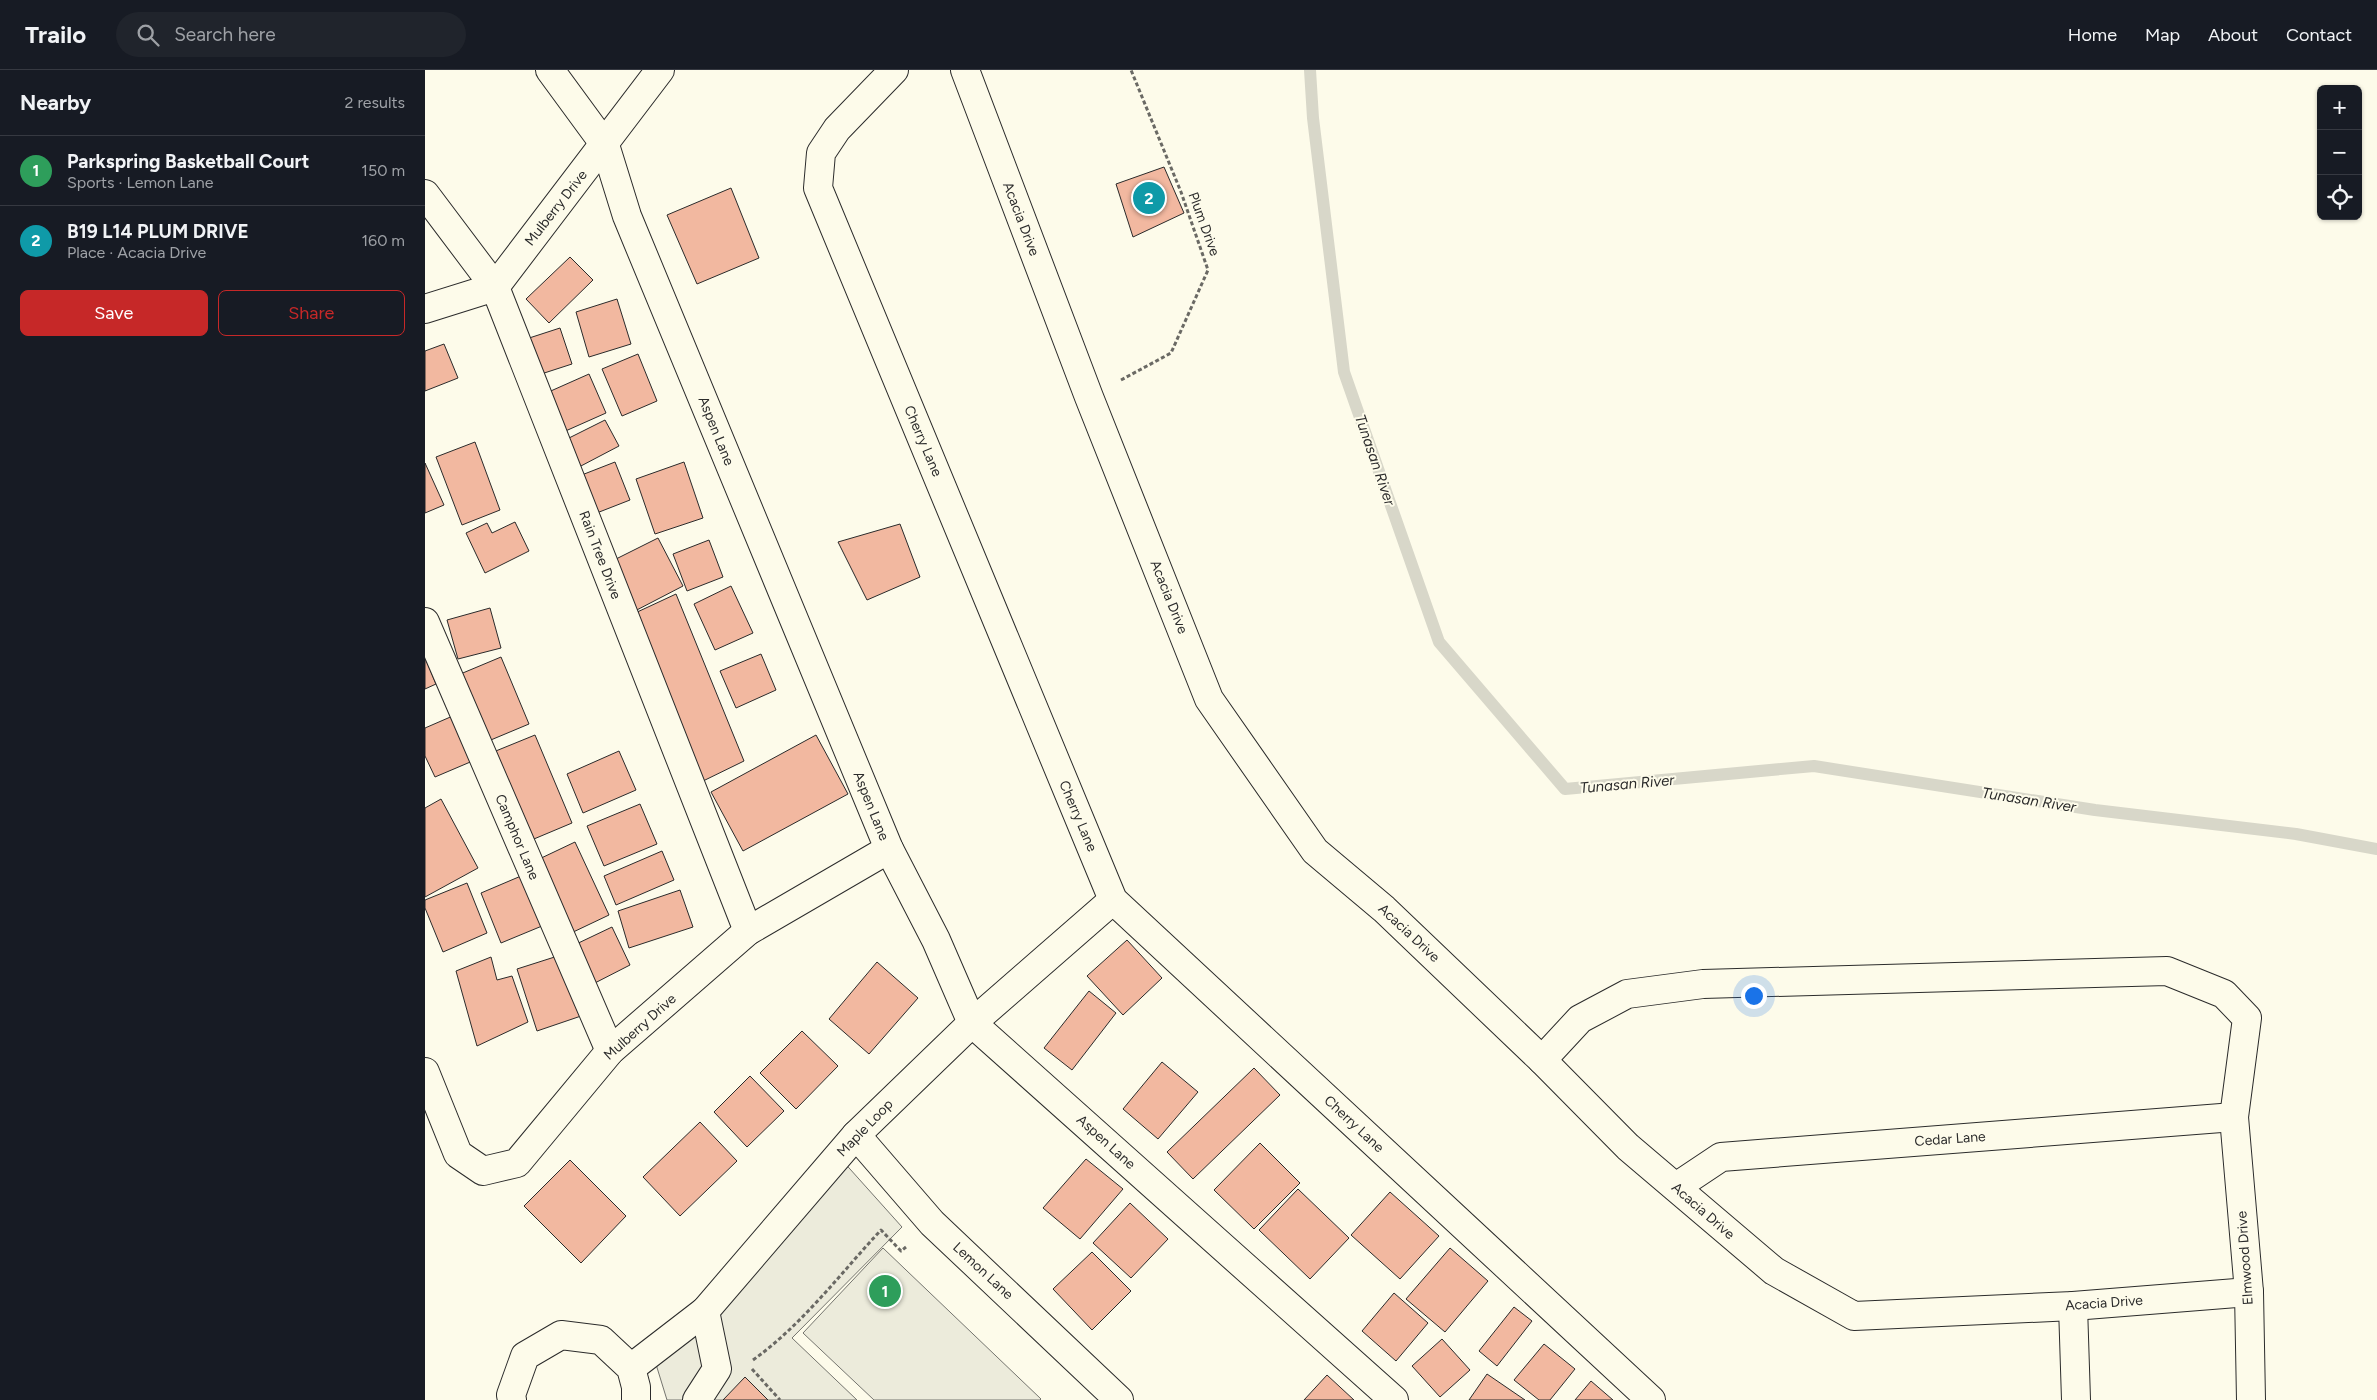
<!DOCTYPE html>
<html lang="en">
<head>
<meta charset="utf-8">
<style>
	:root { --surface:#171b24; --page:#20242c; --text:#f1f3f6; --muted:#9ea1a6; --line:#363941; --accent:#c62828 }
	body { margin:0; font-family:Figtree,sans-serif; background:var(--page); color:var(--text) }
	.controls { position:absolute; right:15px; top:15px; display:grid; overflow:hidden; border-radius:8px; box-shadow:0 1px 4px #0004 }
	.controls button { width:45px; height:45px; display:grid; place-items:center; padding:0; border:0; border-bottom:1px solid var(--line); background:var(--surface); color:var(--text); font:25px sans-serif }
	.you { position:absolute; left:1328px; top:925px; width:18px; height:18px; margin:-12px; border:4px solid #fff; border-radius:50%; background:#1a73e8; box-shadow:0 0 0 8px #1a73e833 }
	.badge { display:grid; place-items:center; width:32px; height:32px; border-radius:50%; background:var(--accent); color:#fff; font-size:16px; font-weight:700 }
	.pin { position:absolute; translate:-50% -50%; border:2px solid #fff; box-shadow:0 1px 5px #0006 }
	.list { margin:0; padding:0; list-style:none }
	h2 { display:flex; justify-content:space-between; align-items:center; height:65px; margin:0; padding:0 20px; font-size:21px }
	h2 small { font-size:16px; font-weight:400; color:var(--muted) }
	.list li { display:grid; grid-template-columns:32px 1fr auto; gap:15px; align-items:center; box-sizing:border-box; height:70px; padding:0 20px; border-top:1px solid var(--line) }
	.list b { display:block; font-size:19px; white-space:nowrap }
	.list p { margin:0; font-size:16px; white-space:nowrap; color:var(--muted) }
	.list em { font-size:16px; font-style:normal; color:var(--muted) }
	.actions { display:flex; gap:10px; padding:15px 20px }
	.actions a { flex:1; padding:11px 0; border:1px solid var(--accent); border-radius:8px; text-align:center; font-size:18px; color:var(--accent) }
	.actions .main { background:var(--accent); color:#fff }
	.icon { flex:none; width:28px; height:28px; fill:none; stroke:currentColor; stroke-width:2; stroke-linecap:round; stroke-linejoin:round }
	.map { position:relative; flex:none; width:1952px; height:1330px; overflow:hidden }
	header { display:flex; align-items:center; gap:30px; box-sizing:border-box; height:70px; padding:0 25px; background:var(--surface); border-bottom:1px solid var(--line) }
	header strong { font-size:24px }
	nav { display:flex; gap:28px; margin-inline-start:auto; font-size:18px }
	.search { width:350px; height:45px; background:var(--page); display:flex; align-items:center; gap:12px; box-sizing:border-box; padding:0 18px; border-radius:28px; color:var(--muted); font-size:19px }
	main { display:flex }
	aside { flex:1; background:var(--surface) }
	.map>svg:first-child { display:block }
</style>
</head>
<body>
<header>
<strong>Trailo</strong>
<div class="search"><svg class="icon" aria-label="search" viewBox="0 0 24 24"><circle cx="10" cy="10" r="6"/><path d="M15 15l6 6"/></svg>Search here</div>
<nav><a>Home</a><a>Map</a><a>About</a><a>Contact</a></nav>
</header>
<main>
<aside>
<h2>Nearby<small>2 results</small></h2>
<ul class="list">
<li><span class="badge" style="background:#2e9e5b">1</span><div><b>Parkspring Basketball Court</b><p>Sports · Lemon Lane</p></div><em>150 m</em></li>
<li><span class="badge" style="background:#0f9aa8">2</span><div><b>B19 L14 PLUM DRIVE</b><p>Place · Acacia Drive</p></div><em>160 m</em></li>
</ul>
<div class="actions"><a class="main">Save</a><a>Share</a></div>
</aside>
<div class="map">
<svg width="1952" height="1330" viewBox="0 0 1952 1330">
	<rect width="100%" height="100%" fill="#fdfbea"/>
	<g fill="#ecebdb" stroke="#74746e">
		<polygon points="416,1089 477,1157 367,1268 432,1330 242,1330 226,1278"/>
		<polygon points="458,1178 616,1329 615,1330 449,1330 378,1263"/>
	</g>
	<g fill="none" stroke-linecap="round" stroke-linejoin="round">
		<polyline stroke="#d8d7c9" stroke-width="12" points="885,0 888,48 919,302 1014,572 1140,719 1389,696 1670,740 1871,764 1952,779"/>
	</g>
	<g fill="#f2b8a0" stroke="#2b2b2b">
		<polygon points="739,97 759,143 708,167 691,114"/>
		<polygon points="306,118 334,188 272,214 242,145"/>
		<polygon points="145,187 168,210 124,253 101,229"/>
		<polygon points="192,229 206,274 164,287 151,242"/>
		<polygon points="135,258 147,294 110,306 98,270"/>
		<polygon points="19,274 33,308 0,321 0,281"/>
		<polygon points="213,284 232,331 197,346 177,299"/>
		<polygon points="164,304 181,343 136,363 119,324"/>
		<polygon points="180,350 194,376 154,397 140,370"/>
		<polygon points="50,372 75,440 37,455 11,387"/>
		<polygon points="190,392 205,430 164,446 149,408"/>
		<polygon points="259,392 278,448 230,464 211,409"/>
		<polygon points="0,393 19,435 0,443"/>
		<polygon points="90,452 104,481 60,503 41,463 62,453 67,463"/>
		<polygon points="475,454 495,507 442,530 413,472"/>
		<polygon points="233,468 258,516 206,543 181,494"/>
		<polygon points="284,470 298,507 262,521 248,484"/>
		<polygon points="306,516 328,563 290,580 269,534"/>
		<polygon points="251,524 319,691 276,712 208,544"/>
		<polygon points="65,538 76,578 33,589 22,550"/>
		<polygon points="336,584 351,620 311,638 295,601"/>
		<polygon points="0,587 11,614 0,619"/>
		<polygon points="76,587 104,654 61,672 33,605"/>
		<polygon points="30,645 50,690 10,707 0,686 0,658"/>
		<polygon points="110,665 147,753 97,774 61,685"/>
		<polygon points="391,665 423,724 318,781 286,722"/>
		<polygon points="194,681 211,720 158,743 142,704"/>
		<polygon points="16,729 53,798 0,827 0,738"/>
		<polygon points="215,734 232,774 179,796 162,756"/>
		<polygon points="150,772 184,845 144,864 110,791"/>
		<polygon points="237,781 249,810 191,835 179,806"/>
		<polygon points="96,806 117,856 76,873 56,823"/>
		<polygon points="42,813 62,863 18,882 0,838 0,830"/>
		<polygon points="255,820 268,857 204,878 193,841"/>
		<polygon points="187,857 205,895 164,916 145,877"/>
		<polygon points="702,870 737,908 698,945 662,906"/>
		<polygon points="139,884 159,945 112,961 92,899"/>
		<polygon points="66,887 72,910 87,906 103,952 52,976 31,901"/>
		<polygon points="452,892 493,928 444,984 404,949"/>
		<polygon points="664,921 691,943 647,1000 619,978"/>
		<polygon points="377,961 413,996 371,1039 335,1003"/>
		<polygon points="737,992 773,1022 733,1069 698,1039"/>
		<polygon points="829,998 855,1025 768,1109 742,1082"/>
		<polygon points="325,1006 359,1041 322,1077 289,1042"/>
		<polygon points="275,1052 312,1091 255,1146 218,1107"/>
		<polygon points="835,1073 875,1113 829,1159 789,1120"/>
		<polygon points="661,1089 698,1119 655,1169 618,1138"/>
		<polygon points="145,1090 201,1146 156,1193 99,1136"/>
		<polygon points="873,1119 924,1168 885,1209 834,1160"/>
		<polygon points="965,1122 1014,1166 975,1209 926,1165"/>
		<polygon points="705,1133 743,1169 706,1208 668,1173"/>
		<polygon points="1025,1178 1063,1211 1020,1262 981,1229"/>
		<polygon points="667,1182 706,1221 667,1260 628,1219"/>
		<polygon points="969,1223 1003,1253 971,1291 937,1261"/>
		<polygon points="1089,1237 1107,1251 1072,1296 1054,1281"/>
		<polygon points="1017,1269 1045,1300 1015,1327 987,1296"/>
		<polygon points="1119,1274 1150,1299 1125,1330 1114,1330 1089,1310"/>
		<polygon points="1062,1304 1100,1330 1044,1330"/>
		<polygon points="902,1305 929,1330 879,1330"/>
		<polygon points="320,1307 343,1330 298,1330"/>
		<polygon points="1166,1311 1188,1330 1150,1330"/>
	</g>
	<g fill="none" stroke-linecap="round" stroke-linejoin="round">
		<defs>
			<g id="minor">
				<polyline points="125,0 180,75 202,146 464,779 511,870 547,953 969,1330"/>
				<polyline points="469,0 412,59 396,83 393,118 688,830 1226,1330"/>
				<polyline points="540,0 664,327 784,629 890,781 959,839 1117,990 1203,1077 1349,1201 1429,1246 1648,1236 1824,1222"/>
				<polyline points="0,124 70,217 323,861"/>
				<polyline points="0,239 70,217 235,0"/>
				<polyline points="0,552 185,981"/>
				<polyline points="1117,990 1155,949 1202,924 1278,914 1742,901 1799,924 1822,948 1809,1047 1824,1222 1826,1330"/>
				<polyline points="0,1002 33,1084 58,1101 92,1093 185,981 323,861 464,779"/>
				<polyline points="431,1065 507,1153 694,1330"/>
				<polyline points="1251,1117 1296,1087 1809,1047"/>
				<polyline points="1648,1236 1651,1330"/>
				<polyline points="206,1298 280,1241 431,1065 547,953 688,830"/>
				<polyline points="87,1330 86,1325 100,1286 136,1265 176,1270 206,1298 211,1317 211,1330"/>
				<polyline points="272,1330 292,1299 280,1241"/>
			</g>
		</defs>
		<use href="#minor" stroke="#2b2b2b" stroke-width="30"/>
		<g stroke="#6a6964" stroke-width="3" stroke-dasharray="4 2.5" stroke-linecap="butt">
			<polyline points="696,310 746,283 783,200 756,122 706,0"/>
			<path d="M328,1290C377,1255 415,1204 456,1160L476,1181L481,1177"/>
			<polyline points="327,1299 355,1330"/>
		</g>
		<use href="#minor" stroke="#fdfbea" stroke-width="28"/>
	</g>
	<g text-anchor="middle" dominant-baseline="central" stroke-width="4" stroke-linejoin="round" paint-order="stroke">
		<g font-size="14" fill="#2b2b2b" stroke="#fdfbea">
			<text transform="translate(131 138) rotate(-52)">Mulberry Drive</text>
			<text transform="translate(596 149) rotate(69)">Acacia Drive</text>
			<text transform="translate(779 154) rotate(70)">Plum Drive</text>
			<text transform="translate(291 361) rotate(68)">Aspen Lane</text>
			<text transform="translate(498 371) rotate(67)">Cherry Lane</text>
			<text transform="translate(175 485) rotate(69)">Rain Tree Drive</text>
			<text transform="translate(744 527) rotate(68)">Acacia Drive</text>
			<text transform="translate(446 736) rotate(68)">Aspen Lane</text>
			<text transform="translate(653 746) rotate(67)">Cherry Lane</text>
			<text transform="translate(92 767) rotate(67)">Camphor Lane</text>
			<text transform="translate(984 863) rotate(43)">Acacia Drive</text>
			<text transform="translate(215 957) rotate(-42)">Mulberry Drive</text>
			<text transform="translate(929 1054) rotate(43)">Cherry Lane</text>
			<text transform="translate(440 1058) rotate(-46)">Maple Loop</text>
			<text transform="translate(1525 1069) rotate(-4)">Cedar Lane</text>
			<text transform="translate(681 1072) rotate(42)">Aspen Lane</text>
			<text transform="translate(1278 1141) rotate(41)">Acacia Drive</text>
			<text transform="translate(1820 1188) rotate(-94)">Elmwood Drive</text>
			<text transform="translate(558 1201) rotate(43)">Lemon Lane</text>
			<text transform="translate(1679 1233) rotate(-4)">Acacia Drive</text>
		</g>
		<g font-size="15" font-style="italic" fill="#2b2b2b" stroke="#fdfbea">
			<text transform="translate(950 390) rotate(71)">Tunasan River</text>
			<text transform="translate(1202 714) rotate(-5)">Tunasan River</text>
			<text transform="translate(1604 730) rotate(9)">Tunasan River</text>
		</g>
	</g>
</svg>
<div class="controls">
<button>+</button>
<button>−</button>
<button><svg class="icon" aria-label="locate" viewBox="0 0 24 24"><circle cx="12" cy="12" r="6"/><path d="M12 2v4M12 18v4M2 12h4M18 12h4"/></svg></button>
</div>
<div class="you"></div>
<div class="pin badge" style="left:460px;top:1221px;background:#2e9e5b">1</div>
<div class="pin badge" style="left:724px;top:128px;background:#0f9aa8">2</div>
</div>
</main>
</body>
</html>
